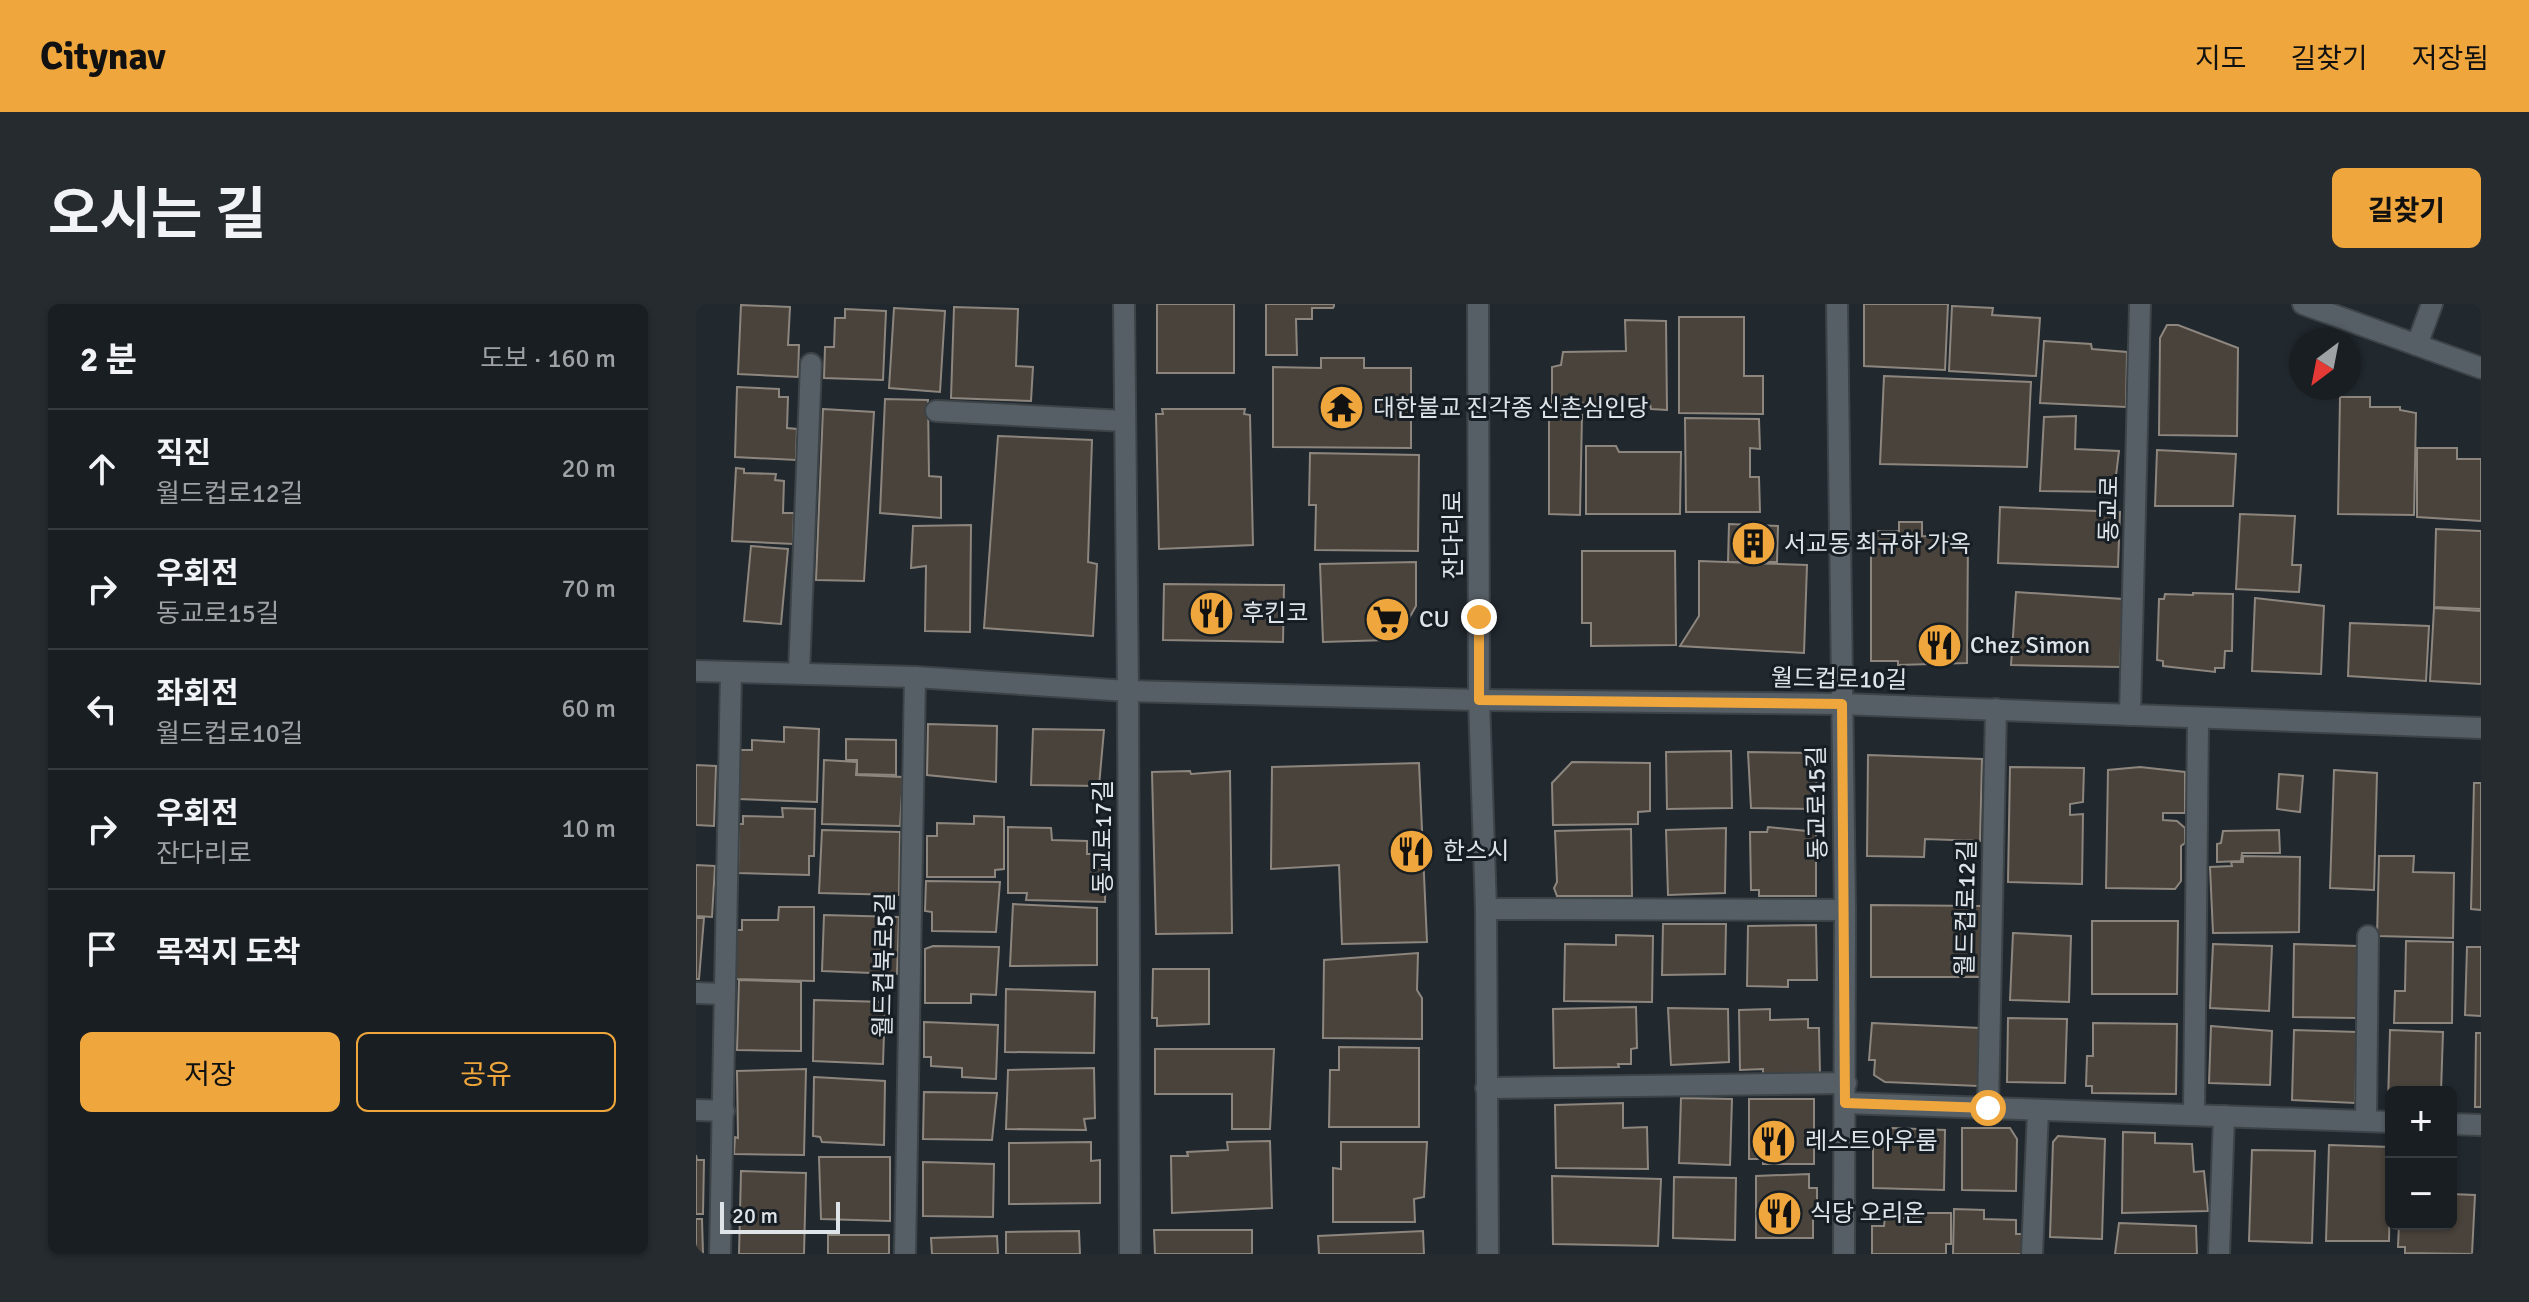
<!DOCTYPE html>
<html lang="ko">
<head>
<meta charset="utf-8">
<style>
	:root { --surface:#191e22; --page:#262b2f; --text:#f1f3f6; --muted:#9fa2a5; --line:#373c40; --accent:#efa73d }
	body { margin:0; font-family:Signika,"Noto Sans KR",sans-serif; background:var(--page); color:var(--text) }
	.controls { position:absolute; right:24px; bottom:24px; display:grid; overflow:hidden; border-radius:12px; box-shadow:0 2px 6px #0004 }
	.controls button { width:72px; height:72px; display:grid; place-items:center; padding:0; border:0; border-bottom:2px solid var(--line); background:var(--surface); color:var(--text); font:40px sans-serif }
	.compass { position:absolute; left:1593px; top:24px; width:72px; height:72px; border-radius:50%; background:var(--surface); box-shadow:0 2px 6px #0004; rotate:212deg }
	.scale { position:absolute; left:24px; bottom:20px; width:120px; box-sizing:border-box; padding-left:8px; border:4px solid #dfe4e8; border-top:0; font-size:22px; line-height:28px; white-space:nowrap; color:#dfe4e8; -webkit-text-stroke:6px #171e24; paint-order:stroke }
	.stop { position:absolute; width:24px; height:24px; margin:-18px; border:6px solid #efa73d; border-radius:50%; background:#fff }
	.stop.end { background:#efa73d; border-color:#fff; box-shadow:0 2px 8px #0008 }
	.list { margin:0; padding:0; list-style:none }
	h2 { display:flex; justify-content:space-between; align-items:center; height:104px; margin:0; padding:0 32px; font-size:34px }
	h2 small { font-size:26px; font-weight:400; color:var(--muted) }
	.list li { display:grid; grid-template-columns:52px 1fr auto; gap:24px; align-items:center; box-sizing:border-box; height:120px; padding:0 32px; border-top:2px solid var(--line) }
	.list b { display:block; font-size:30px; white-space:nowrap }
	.list p { margin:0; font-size:26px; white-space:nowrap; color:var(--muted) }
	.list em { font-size:26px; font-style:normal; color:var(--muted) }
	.actions { display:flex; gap:16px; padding:24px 32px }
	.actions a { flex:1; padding:18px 0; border:2px solid var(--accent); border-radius:12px; text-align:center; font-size:28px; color:var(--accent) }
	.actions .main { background:var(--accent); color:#111 }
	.icon { flex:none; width:44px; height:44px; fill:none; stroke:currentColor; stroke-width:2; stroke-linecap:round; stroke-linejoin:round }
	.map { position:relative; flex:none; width:1785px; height:950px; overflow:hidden; border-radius:12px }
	header { display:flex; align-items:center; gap:48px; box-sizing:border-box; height:112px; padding:0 40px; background:var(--accent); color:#111 }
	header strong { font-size:38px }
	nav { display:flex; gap:44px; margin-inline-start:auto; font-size:28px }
	.intro { display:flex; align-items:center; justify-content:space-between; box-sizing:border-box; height:192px; padding:0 48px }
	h1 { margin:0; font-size:56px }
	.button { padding:20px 36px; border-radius:12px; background:var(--accent); color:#111; font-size:28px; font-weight:700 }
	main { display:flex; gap:48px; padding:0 48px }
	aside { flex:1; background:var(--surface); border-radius:12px; box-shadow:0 2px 6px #0004 }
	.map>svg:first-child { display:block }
</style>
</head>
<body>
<header>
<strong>Citynav</strong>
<nav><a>지도</a><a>길찾기</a><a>저장됨</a></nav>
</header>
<div class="intro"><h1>오시는 길</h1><a class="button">길찾기</a></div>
<main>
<aside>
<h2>2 분<small>도보 · 160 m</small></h2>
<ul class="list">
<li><svg class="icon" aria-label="ahead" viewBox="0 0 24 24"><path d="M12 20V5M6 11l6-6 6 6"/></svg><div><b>직진</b><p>월드컵로12길</p></div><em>20 m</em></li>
<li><svg class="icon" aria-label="right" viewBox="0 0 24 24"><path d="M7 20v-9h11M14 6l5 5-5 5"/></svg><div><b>우회전</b><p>동교로15길</p></div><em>70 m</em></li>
<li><svg class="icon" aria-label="left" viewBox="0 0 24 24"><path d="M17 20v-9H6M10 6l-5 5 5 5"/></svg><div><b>좌회전</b><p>월드컵로10길</p></div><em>60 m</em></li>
<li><svg class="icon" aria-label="right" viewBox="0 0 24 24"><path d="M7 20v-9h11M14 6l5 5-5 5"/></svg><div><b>우회전</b><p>잔다리로</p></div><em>10 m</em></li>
<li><svg class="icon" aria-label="arrive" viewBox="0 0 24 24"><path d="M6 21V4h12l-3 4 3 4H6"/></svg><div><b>목적지 도착</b></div></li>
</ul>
<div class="actions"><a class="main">저장</a><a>공유</a></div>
</aside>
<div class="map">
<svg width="1785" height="950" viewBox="0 0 1785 950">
	<rect width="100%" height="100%" fill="#21282e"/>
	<g fill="#4a433c" stroke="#8d867e" stroke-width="2">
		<rect x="461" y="0" width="77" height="69"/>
		<polygon points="570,0 638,0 638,2 637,4 616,4 616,15 600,15 601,51 570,51"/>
		<polygon points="1168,0 1252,0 1249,66 1168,62"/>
		<polygon points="45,1 94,3 92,41 103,41 102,73 42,70"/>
		<polygon points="1256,2 1297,4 1296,11 1344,14 1340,72 1253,67"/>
		<polygon points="258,3 322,5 320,62 337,63 335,97 255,94"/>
		<polygon points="198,4 249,7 244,88 193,84"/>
		<polygon points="149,5 190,7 187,76 128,74 129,43 138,43 139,14 149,14"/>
		<polygon points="983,13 1048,13 1048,72 1067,72 1067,110 983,109"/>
		<polygon points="929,16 970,17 971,106 955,105 954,100 856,99 856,63 865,61 867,48 930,47"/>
		<polygon points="1471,21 1482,21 1542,44 1541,132 1463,131 1464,34"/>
		<polygon points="1348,37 1395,40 1396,45 1431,48 1430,103 1344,99"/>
		<polygon points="625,54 668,54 668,64 715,64 715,144 577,143 577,63 625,64"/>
		<polygon points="1188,72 1335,78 1331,163 1184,160"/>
		<polygon points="41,83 83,85 83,93 92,93 91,124 101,125 100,156 39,153"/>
		<polygon points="1644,93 1674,93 1674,103 1704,103 1704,106 1720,109 1718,211 1642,210"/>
		<polygon points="189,95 232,96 233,172 245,173 245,214 184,209"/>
		<polygon points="127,105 178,108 168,277 120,276"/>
		<polygon points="466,105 549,105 548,110 554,111 557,241 463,245 460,110 467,110"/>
		<polygon points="853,111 886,111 884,211 853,210"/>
		<polygon points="1380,112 1379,145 1423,147 1418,188 1344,187 1348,113"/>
		<polygon points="989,114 1063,115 1064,145 1054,144 1054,173 1063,173 1064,208 990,208"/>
		<polygon points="302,132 396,136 392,258 401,260 397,332 288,324"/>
		<polygon points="890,142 920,142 923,148 985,148 984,210 890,210"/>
		<polygon points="1721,144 1761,144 1761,155 1785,155 1785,217 1721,213"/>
		<polygon points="1461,146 1540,150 1537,202 1459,202"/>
		<polygon points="614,149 723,151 722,247 619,246 620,201 613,201"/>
		<polygon points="40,164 48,165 48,169 80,170 79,176 88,177 87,209 98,209 97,240 36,237"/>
		<polygon points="1304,203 1424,208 1422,263 1302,259"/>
		<polygon points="1544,210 1599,212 1596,261 1605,261 1603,288 1540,285"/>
		<polygon points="1203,218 1226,218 1226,232 1272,233 1271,359 1202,361 1202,357 1175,357 1175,227 1203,227"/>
		<polygon points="1033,220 1082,222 1081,258 1032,258"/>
		<polygon points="275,221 274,328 229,327 230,262 215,264 217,222"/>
		<polygon points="1740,225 1785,227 1785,305 1738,303"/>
		<polygon points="55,242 92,245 85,320 48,317"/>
		<polygon points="886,247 979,247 980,341 895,342 895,319 886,319"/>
		<polygon points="1003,257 1111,261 1108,349 984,342 1003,312"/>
		<polygon points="720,258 720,302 711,318 692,336 627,338 624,260"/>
		<polygon points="468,280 588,281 587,338 467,336"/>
		<polygon points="1320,288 1427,295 1424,363 1315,361"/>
		<polygon points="1497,289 1537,290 1536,347 1529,347 1528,364 1519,364 1519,368 1467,362 1467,357 1461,356 1463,295 1468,295 1469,290 1497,291"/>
		<polygon points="1559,294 1628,302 1625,370 1556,367"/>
		<polygon points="1738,304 1785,307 1785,380 1734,377"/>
		<polygon points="1654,319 1733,322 1730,377 1652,372"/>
		<polygon points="232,420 301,422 300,478 231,471"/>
		<polygon points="88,423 123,425 121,498 43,495 44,446 56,446 56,436 88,438"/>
		<polygon points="337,425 408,426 403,482 335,481"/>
		<polygon points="150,435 200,436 200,471 161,470 161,456 150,456"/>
		<polygon points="1035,447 1036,504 971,505 970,448"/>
		<polygon points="1052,448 1121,449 1120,505 1055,504"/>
		<polygon points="1172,451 1286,455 1284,537 1229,535 1228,553 1171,552"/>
		<polygon points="128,456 161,458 160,471 207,473 204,522 126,520"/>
		<polygon points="876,458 954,459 954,507 942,508 942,520 857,521 856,479"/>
		<polygon points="723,459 731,638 646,640 643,561 575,565 576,463"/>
		<polygon points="0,461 20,462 18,522 0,521"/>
		<polygon points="1314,463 1388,464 1387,498 1374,500 1374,511 1387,510 1386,580 1312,578"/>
		<polygon points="1444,463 1489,468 1489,509 1467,509 1467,516 1481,517 1489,524 1489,539 1485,542 1485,577 1479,585 1410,584 1412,466"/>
		<polygon points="1638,466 1681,469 1678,586 1634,584"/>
		<polygon points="494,467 495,470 534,467 536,629 460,630 456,468"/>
		<polygon points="1583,470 1607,472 1604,508 1581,505"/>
		<polygon points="1778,479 1785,479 1785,606 1775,605"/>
		<polygon points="86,504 119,505 118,552 113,552 113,571 42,569 43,520 47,520 47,512 87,513"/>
		<polygon points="278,512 308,513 308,565 299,566 299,573 231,573 231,532 241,532 241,519 278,520"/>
		<polygon points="312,523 355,524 356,536 391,537 391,550 410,550 409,598 330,596 331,589 312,589"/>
		<polygon points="1072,523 1120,528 1120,592 1063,592 1063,586 1055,586 1054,528 1071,528"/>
		<polygon points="1030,524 1029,589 972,591 970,526"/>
		<polygon points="935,525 936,592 861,592 858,584 861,578 859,527"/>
		<polygon points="126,526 204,528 203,591 123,589"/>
		<polygon points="1583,526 1584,549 1546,549 1545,557 1521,558 1521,540 1525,539 1527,527"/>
		<polygon points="1547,552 1604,553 1603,628 1517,629 1514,563 1536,562 1535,558 1547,558"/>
		<polygon points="1683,552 1718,552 1717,568 1758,569 1757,634 1681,632"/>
		<polygon points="0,561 19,562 16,613 0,612"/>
		<polygon points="230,577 304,578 300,628 236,627 236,608 229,607"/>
		<polygon points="317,600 401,604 401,661 314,662"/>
		<polygon points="1175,601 1287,602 1286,673 1175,673"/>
		<polygon points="83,603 118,603 118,677 39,675 40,626 46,626 46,616 82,616"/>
		<polygon points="128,611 203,613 201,670 126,667"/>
		<polygon points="0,614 8,614 3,675 0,675"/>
		<polygon points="1396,617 1482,617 1481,690 1396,690"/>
		<polygon points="967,620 1030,620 1029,670 966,671"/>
		<polygon points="1120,621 1121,676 1092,676 1092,683 1051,682 1052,622"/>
		<polygon points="1317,629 1375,632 1373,698 1314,696"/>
		<polygon points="920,631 957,632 956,698 868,697 869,640 920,641"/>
		<polygon points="1710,637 1757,638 1756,719 1698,719 1699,687 1709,687"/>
		<polygon points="1517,640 1576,642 1573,707 1514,704"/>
		<polygon points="1598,640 1662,642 1661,714 1597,713"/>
		<polygon points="237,642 303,643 300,691 275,690 275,699 229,699 229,645"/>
		<polygon points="1771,643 1785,643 1785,712 1769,711"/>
		<polygon points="722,649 721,686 726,694 726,735 627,734 628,656"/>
		<polygon points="457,665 513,665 513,720 461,722 461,714 456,714"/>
		<polygon points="43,676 105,678 105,747 41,746"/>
		<polygon points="310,685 399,688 398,749 309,748"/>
		<polygon points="118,696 189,698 187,760 117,757"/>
		<polygon points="940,703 941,744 935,745 935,760 922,760 923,763 858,764 857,705"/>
		<polygon points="972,704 1032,705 1033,758 975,761"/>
		<polygon points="1074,705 1074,716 1112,715 1112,724 1123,724 1124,771 1067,770 1067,765 1044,766 1043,706"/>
		<polygon points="1312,714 1371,715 1369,779 1311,778"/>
		<polygon points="228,718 302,721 300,775 266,773 266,764 235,762 235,753 228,753"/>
		<polygon points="1176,719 1284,724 1282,782 1189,778 1178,771 1179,756 1173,756"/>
		<polygon points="1397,719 1481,720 1480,790 1396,789 1396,782 1390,782 1391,752 1397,752"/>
		<polygon points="1515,722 1576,727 1574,781 1513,779"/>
		<polygon points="1598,726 1661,728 1659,799 1596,796"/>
		<polygon points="1694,726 1747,728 1745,788 1695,788 1695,799 1692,799"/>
		<polygon points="1780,729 1785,729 1785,803 1779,803"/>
		<polygon points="643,743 723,744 723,823 633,823 634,766 643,766"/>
		<polygon points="459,745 578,745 574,825 536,825 536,790 459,790"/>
		<polygon points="398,764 399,814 388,815 390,826 310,825 312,766"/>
		<polygon points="110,765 108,851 38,850 39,833 42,834 41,767"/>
		<polygon points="118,773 189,777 188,841 126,838 124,833 117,832"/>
		<polygon points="228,788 301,789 296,836 227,835"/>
		<polygon points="985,794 1036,795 1034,861 983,859"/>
		<polygon points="1053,795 1118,795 1118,860 1067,860 1067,855 1053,855"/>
		<polygon points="927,799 927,824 951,823 952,865 860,864 859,801"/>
		<polygon points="1196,824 1249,826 1248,886 1177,884 1177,843"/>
		<polygon points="1266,824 1314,824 1321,835 1320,887 1266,886"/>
		<polygon points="1427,828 1459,829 1459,839 1496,840 1498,868 1508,867 1512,907 1426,909"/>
		<polygon points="1362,832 1409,835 1406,935 1354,933 1357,838"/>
		<polygon points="574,837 576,904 476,909 475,852 492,852 491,848 532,846 531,838"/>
		<polygon points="395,838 395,857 404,856 404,899 313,900 313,839"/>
		<polygon points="645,838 731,838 728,893 718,895 719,918 637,918 637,864 645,865"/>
		<polygon points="1633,841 1695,843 1693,937 1630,937"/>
		<polygon points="1556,846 1619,847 1616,939 1553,937"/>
		<polygon points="0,851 1,856 8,856 7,910 0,910"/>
		<polygon points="123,853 194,853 194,917 125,915"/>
		<polygon points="227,858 298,860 297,913 227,912"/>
		<polygon points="45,867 110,869 108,950 43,950"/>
		<polygon points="1113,870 1113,884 1121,884 1121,913 1117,913 1117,934 1060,934 1060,872"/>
		<polygon points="856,872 965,875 962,942 857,940"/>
		<polygon points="978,873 1040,874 1039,936 977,934"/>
		<polygon points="1755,890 1779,891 1776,950 1709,949 1709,943 1702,943 1703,920 1755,920"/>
		<polygon points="1258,905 1288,906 1288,915 1320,916 1320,930 1327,930 1327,950 1257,950"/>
		<polygon points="1223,909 1255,909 1255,940 1250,940 1250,950 1176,950 1176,922 1188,922 1189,914 1223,914"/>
		<polygon points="0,915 6,915 7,950 0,950"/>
		<polygon points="1423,919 1500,922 1501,950 1419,950"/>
		<polygon points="458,926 556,926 556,950 459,950"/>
		<polygon points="383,927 384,950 310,950 310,928"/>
		<polygon points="727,927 728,950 623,950 622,932"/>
		<rect x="132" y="931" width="61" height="19"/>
		<polygon points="301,932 302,950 236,950 235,934"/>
	</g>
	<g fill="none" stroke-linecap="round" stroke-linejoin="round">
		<defs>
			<g id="service">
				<polyline points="1721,41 1736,0"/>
				<polyline points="240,107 429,117"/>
				<polyline points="103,369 115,60"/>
				<polyline points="1434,411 1444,0"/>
				<polyline points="790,605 1149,606"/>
				<polyline points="0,689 28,690"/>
				<polyline points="790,784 1150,779"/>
				<polyline points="1292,804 1300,405"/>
				<polyline points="0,806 28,807"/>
				<polyline points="1498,811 1502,415"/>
				<polyline points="1670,817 1672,632"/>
				<polyline points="1336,950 1342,806"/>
				<polyline points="1523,950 1528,812"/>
			</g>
			<g id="minor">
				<polyline points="428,0 432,387 434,950"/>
				<polyline points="1141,0 1149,606 1148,950"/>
				<polyline points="0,367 219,373 432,387 783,396 1146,400 1785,424"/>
				<polyline points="1149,799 1695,818"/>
				<polyline points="1755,820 1785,821"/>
				<polyline points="24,950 35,368"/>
				<polyline points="209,950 219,373"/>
			</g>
			<g id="tertiary">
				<polyline points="782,0 783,396 790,605 792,950"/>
				<polyline points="1607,0 1785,64"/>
			</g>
		</defs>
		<use href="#service" stroke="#3d4448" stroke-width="24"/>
		<use href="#minor" stroke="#3d4448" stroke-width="24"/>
		<use href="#tertiary" stroke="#3d4448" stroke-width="24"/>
		<use href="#service" stroke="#575f66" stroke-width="20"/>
		<use href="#minor" stroke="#575f66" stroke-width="20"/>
		<use href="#tertiary" stroke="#575f66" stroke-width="20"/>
	</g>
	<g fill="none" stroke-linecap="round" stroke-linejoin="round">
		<polyline stroke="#efa73d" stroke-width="10" points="783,313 783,396 1146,400 1149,799 1292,804"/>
	</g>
	<defs>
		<symbol id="temple-disc" viewBox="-11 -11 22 22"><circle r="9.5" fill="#efa73d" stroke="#171e24"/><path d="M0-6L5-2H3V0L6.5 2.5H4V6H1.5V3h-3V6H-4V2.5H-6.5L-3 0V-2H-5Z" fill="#111"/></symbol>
		<symbol id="building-disc" viewBox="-11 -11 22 22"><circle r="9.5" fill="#efa73d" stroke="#171e24"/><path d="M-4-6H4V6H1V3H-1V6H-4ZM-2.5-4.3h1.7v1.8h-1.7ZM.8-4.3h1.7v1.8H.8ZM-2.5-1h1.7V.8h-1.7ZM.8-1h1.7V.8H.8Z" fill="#111"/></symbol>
		<symbol id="restaurant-disc" viewBox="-11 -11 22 22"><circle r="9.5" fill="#efa73d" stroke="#171e24"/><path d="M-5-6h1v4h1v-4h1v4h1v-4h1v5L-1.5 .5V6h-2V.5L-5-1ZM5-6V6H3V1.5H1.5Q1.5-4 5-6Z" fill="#111"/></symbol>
		<symbol id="supermarket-disc" viewBox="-11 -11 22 22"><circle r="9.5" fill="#efa73d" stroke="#171e24"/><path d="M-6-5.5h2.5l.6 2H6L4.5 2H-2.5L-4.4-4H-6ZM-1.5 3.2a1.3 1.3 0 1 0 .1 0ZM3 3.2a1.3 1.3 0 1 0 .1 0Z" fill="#111"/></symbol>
	</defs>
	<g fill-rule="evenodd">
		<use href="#temple-disc" x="620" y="78" width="51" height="51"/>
		<use href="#building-disc" x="1032" y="214" width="51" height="51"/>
		<use href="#restaurant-disc" x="490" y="284" width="51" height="51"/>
		<use href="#supermarket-disc" x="666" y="290" width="51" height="51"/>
		<use href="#restaurant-disc" x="1218" y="316" width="51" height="51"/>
		<use href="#restaurant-disc" x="690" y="522" width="51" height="51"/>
		<use href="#restaurant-disc" x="1052" y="812" width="51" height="51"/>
		<use href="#restaurant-disc" x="1058" y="884" width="51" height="51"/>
	</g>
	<g text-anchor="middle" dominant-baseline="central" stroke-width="6" stroke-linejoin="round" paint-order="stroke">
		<g font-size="24" fill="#dfe4e8" stroke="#171e24" text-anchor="start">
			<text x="677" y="104">대한불교 진각종 신촌심인당</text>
			<text x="1088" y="240">서교동 최규하 가옥</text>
			<text x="546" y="309">후킨코</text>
			<text x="723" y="315">CU</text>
			<text x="1274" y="341">Chez Simon</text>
			<text x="747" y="547">한스시</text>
			<text x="1109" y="837">레스트아우룸</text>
			<text x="1114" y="909">식당 오리온</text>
		</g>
		<g font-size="24" fill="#dfe4e8" stroke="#171e24">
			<text transform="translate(1413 205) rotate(-89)">동교로</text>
			<text transform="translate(757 231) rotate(-90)">잔다리로</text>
			<text transform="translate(1143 375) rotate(1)">월드컵로10길</text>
			<text transform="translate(1121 499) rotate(-91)">동교로15길</text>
			<text transform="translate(407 533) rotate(-90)">동교로17길</text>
			<text transform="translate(1270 604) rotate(-89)">월드컵로12길</text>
			<text transform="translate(188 661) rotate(-89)">월드컵북로5길</text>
		</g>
	</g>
</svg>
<div class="controls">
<button>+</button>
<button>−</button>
</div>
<svg class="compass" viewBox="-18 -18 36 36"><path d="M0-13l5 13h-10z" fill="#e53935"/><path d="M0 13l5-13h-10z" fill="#9fa2a5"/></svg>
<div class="scale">20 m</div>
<div class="stop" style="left:1292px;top:804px"></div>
<div class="stop end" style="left:783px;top:313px"></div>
</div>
</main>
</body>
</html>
